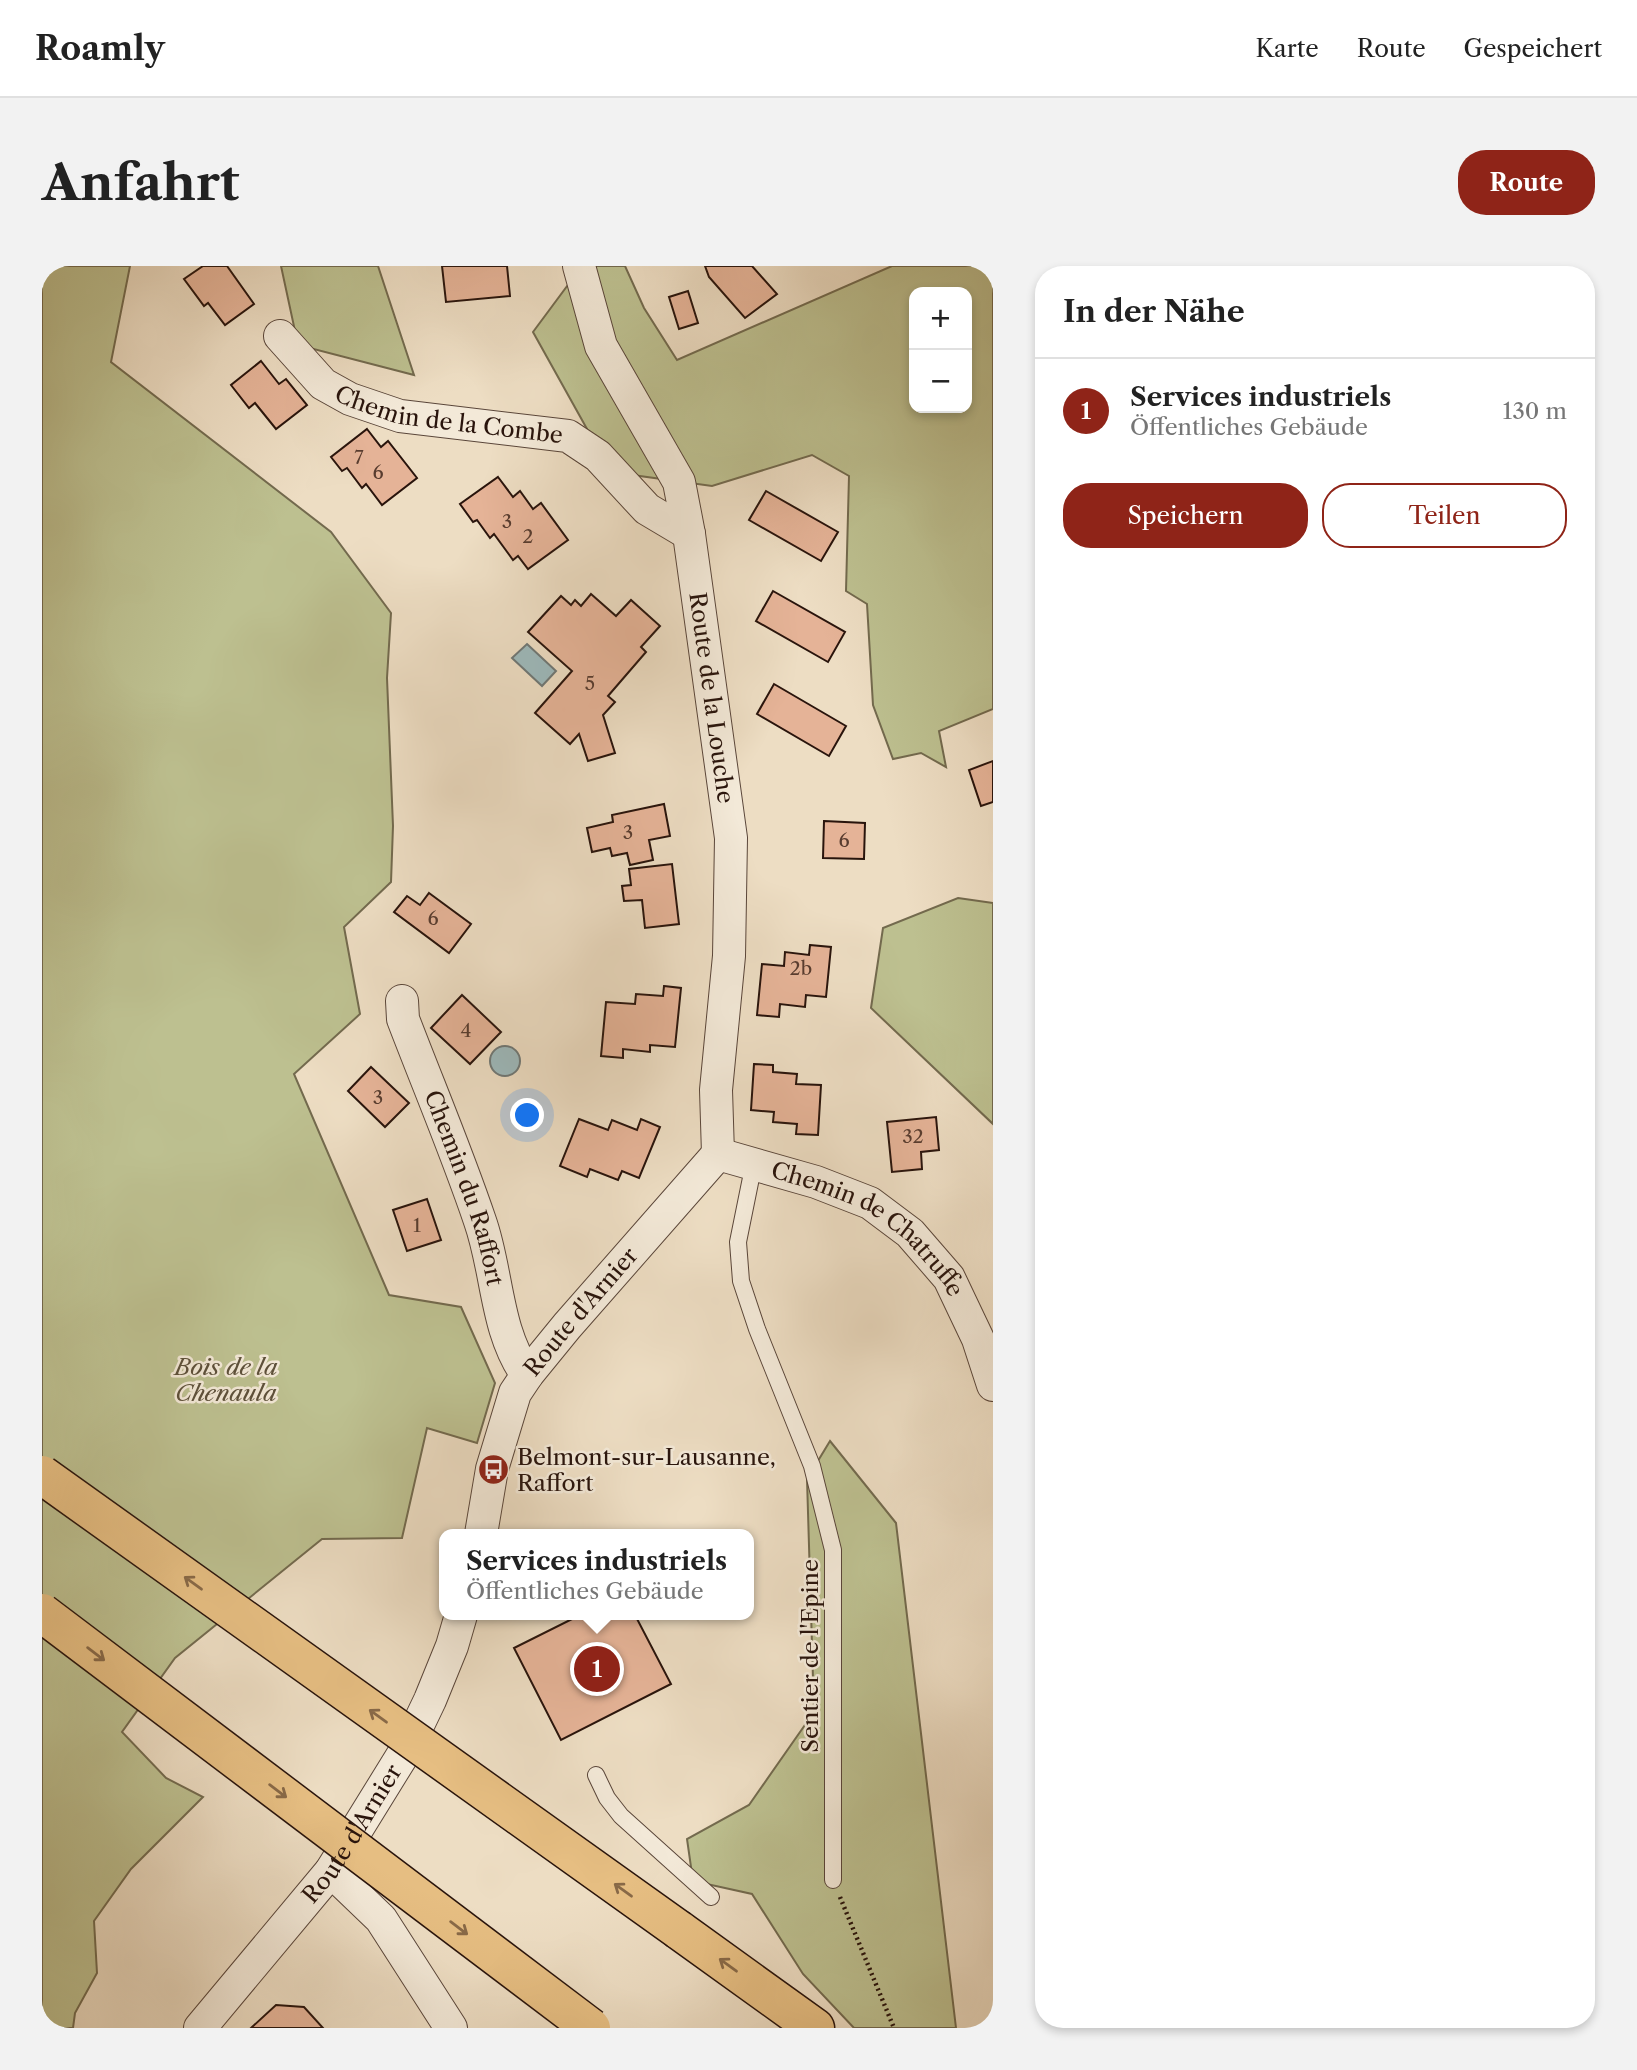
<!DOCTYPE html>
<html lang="de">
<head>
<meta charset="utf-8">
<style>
	:root { --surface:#fff; --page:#f2f2f2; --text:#222; --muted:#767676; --line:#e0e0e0; --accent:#8f2418 }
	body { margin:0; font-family:"Libre Caslon Text",serif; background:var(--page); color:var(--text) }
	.controls { position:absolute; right:21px; top:21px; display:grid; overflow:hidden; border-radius:14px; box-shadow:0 4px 10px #0003 }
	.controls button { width:63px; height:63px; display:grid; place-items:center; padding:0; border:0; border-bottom:2px solid var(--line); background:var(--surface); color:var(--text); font:35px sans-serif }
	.you { position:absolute; left:486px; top:850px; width:24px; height:24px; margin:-18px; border:5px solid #fff; border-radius:50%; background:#1a73e8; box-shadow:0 0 0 10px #1a73e833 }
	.badge { display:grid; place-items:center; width:46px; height:46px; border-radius:50%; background:var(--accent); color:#fff; font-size:23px; font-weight:700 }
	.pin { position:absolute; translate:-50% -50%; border:4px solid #fff; box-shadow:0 2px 7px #0006 }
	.popup { position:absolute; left:397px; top:1263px; width:315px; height:91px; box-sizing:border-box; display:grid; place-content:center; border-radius:14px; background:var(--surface); filter:drop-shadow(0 2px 5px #0005); font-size:23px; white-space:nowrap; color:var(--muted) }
	.popup b { font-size:26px; color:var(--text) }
	.popup::after { content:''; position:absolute; left:50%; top:100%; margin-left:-14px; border:14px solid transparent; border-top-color:var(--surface) }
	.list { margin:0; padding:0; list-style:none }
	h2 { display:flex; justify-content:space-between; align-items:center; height:91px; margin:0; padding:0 28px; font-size:30px }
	h2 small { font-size:23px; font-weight:400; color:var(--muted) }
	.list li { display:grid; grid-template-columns:46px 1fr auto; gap:21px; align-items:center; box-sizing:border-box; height:105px; padding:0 28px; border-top:2px solid var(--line) }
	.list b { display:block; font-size:26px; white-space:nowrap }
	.list p { margin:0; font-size:23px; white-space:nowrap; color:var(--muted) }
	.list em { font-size:23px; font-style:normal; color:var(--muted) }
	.actions { display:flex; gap:14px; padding:21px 28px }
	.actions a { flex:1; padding:16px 0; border:2px solid var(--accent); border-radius:28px; text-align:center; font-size:24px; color:var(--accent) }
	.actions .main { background:var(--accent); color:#fff }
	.map { position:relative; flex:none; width:951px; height:1762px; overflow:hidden; border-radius:28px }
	header { display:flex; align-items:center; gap:42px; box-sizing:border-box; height:98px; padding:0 35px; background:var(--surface); border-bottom:2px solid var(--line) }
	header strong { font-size:33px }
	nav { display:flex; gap:38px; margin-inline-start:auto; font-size:24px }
	.intro { display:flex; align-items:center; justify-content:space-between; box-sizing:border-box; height:168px; padding:0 42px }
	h1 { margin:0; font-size:49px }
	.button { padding:18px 32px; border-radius:28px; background:var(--accent); color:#fff; font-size:24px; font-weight:700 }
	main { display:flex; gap:42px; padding:0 42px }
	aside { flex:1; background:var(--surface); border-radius:28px; box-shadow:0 4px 10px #0003 }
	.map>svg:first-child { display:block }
</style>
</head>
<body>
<header>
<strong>Roamly</strong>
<nav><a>Karte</a><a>Route</a><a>Gespeichert</a></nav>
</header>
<div class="intro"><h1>Anfahrt</h1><a class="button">Route</a></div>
<main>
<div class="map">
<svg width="951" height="1762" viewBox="0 0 951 1762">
	<rect width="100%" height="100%" fill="#edddc3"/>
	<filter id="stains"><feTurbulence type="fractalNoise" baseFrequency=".00286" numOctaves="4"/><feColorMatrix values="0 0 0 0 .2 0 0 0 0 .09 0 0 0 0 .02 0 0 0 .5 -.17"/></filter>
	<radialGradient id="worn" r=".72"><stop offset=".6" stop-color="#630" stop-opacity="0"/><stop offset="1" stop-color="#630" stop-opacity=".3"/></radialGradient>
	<g fill="#bdc090" stroke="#736a4e" stroke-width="2" fill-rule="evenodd">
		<polygon points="0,0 88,0 69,96 289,266 349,347 345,412 351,560 349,616 302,661 318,748 252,808 347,1029 419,1041 453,1117 435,1177 385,1162 360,1272 280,1273 133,1392 80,1466 124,1512 161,1531 89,1603 52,1655 55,1707 33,1747 31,1762 0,1762"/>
		<polygon points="239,0 336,0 372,109 256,79"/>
		<path d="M540,0H583L602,42L635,94L850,0H951V443L897,465L904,501L879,487L851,493L831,439L825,338L804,325L807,210L770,189L670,220L569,206L491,66ZM872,26H925V142H872Z"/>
		<polygon points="916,632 951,637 951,858 829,742 841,662"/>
		<polygon points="788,1175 854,1257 914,1762 812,1762 761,1708 710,1628 651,1615 645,1573 707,1539 772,1446 765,1213"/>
	</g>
	<g fill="#9dbabd" stroke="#6f7876" stroke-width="2">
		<polygon points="485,378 514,405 500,420 470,392"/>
		<circle cx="463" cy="795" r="15"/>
	</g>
	<g fill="#e5b397" stroke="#29140c" stroke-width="2">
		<polygon points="161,0 185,0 212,38 183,59 166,37 162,40 142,13"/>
		<polygon points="400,0 465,0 468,30 404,36"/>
		<polygon points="663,0 710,0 735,28 703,52 667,11"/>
		<polygon points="646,25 656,57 637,63 627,31"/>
		<polygon points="219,95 237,118 244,113 265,139 234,163 213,137 207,142 189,119"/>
		<polygon points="325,163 339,181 346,175 375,212 340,239 324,218 320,222 305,202 300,205 289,191"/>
		<polygon points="456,211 471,231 478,225 491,243 499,237 526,274 486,303 476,290 471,294 452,268 448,272 435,254 431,256 418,238"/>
		<polygon points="724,225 796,266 779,295 707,254"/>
		<polygon points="731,325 803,366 786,396 714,355"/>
		<polygon points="549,328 574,350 589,334 618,360 599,381 604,386 566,430 573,436 561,449 573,487 546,495 537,468 528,478 493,447 530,405 486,366 519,330 529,339 533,334 539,340"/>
		<polygon points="732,418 804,460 787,490 715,448"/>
		<polygon points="951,495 951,536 939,540 927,504"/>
		<polygon points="622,538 628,570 607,574 611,594 588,599 585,587 570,590 568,582 550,586 545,562 571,556 570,549"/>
		<polygon points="782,555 823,557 822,593 781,592"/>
		<polygon points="630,598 637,658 603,662 600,634 582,635 580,620 589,619 587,603"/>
		<polygon points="387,627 429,658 407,687 352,646 365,630 378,639"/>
		<polygon points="768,679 789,681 784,731 764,729 763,741 738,738 737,751 715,749 720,698 742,700 743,686 767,689"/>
		<polygon points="622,720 639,722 633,781 608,779 608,786 581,783 581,792 559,790 564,736 593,738 594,728 621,730"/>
		<polygon points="420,729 459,766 428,798 389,762"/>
		<polygon points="712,798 731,799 731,806 755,808 754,818 779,819 776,869 754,868 755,858 731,856 732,846 709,844"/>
		<polygon points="329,801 367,837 343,861 306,825"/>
		<polygon points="894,851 897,884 879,886 880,903 850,906 845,856"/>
		<polygon points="537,853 566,864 570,854 595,864 599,853 618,861 597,912 580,905 576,914 548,903 545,911 518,900"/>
		<polygon points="385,933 399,974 365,985 351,944"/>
		<polygon points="538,1349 593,1349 629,1418 519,1474 472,1382"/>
		<polygon points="234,1739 262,1741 281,1762 209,1762"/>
	</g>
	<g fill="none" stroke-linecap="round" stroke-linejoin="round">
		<defs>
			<g id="service">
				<polyline points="712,897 696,976 699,1015 715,1063 770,1200 791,1284 791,1614"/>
				<polyline points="554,1509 565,1532 579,1550 669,1631"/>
			</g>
			<g id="minor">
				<path id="s1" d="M537,0L559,80L637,216L647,268L689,572L687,690L674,824L676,888"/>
				<path id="s2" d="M238,70L281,118L308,133L358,150L526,170L556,190L605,243L647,268"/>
				<path id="s3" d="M360,735L361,753C387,821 415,887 438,955C456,1006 453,1064 485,1109"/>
				<path id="s4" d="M676,888L774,916L828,937L868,967L907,1012L936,1073L951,1119"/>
				<path id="s5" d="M439,1268L450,1203L473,1127L485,1109L525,1060L676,888"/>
				<polyline points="289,1605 339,1653 409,1762"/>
				<path id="s6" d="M158,1762L289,1605L365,1482L388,1434L410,1380L419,1349"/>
			</g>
			<polyline id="motorway" points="637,1664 773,1762"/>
		</defs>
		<use href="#service" stroke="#5a463a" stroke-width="18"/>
		<use href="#minor" stroke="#5a463a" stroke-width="34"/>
		<use href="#motorway" stroke="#29140c" stroke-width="41"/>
		<polyline stroke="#29140c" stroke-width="4.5" stroke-dasharray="2 3.5" stroke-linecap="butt" points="798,1631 852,1762"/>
		<use href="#service" stroke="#f3e9d8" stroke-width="16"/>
		<use href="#minor" stroke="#f3e9d8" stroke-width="32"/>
		<use href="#motorway" stroke="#e6be82" stroke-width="38"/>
		<defs>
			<g id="motorway-bridge">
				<polyline points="0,1209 637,1664"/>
				<polyline points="0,1347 549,1762"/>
			</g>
		</defs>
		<use href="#motorway-bridge" stroke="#29140c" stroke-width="41" stroke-linecap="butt"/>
		<use href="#motorway-bridge" stroke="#e6be82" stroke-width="38"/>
	</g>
	<defs><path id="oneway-shaft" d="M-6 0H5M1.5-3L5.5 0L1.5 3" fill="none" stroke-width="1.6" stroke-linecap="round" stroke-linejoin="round" transform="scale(1.75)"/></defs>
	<g stroke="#886947">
		<use href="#oneway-shaft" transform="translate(151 1317) rotate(-144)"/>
		<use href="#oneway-shaft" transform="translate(54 1388) rotate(37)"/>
		<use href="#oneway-shaft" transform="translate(336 1450) rotate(-144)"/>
		<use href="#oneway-shaft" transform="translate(236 1525) rotate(37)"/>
		<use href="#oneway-shaft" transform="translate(581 1624) rotate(-144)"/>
		<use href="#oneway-shaft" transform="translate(417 1662) rotate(37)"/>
		<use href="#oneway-shaft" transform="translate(686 1699) rotate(-144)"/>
	</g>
	<defs>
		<symbol id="bus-disc" viewBox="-11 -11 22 22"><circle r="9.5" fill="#8f2418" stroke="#f3e9d8"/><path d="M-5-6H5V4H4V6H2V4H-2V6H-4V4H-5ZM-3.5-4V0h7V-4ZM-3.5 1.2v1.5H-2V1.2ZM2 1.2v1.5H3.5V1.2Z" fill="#fff"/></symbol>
	</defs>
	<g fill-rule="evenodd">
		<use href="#bus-disc" x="434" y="1186" width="35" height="35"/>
	</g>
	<g text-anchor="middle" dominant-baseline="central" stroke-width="5" stroke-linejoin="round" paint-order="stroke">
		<g font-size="19" fill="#583c2f">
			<text x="317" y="191">7</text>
			<text x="336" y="206">6</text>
			<text x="465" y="255">3</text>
			<text x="486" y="270">2</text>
			<text x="548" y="417">5</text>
			<text x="586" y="566">3</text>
			<text x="802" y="574">6</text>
			<text x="391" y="652">6</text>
			<text x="759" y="702">2b</text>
			<text x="424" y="764">4</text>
			<text x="336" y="831">3</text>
			<text x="871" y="870">32</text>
			<text x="375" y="959">1</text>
		</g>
		<g font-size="23" fill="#29140c" stroke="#f3e9d8">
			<text stroke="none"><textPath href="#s2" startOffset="196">Chemin de la Combe</textPath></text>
			<text stroke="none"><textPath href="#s1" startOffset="458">Route de la Louche</textPath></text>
			<text stroke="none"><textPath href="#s3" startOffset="198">Chemin du Raffort</textPath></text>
			<text stroke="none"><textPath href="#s4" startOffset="172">Chemin de Chatruffe</textPath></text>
			<text stroke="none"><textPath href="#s5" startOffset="250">Route d'Arnier</textPath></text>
			<text transform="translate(768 1390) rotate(-90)">Sentier de l'Epine</text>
			<text stroke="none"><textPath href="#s6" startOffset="247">Route d'Arnier</textPath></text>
		</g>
		<g font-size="23" font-style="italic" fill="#5d503a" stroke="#f3e9d8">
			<text x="184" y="1101">Bois de la<tspan x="184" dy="26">Chenaula</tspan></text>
		</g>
		<g font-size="23" fill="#29140c" stroke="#f3e9d8" text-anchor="start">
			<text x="475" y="1191">Belmont-sur-Lausanne,<tspan x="475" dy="26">Raffort</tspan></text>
		</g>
	</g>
	<rect width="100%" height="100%" filter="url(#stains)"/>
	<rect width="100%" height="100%" fill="url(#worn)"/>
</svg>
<div class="controls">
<button>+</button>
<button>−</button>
</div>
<div class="you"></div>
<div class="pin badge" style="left:555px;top:1403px">1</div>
<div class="popup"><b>Services industriels</b>Öffentliches Gebäude</div>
</div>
<aside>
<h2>In der Nähe<small></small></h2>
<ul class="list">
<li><span class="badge">1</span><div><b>Services industriels</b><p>Öffentliches Gebäude</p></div><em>130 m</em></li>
</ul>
<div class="actions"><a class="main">Speichern</a><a>Teilen</a></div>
</aside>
</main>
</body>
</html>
